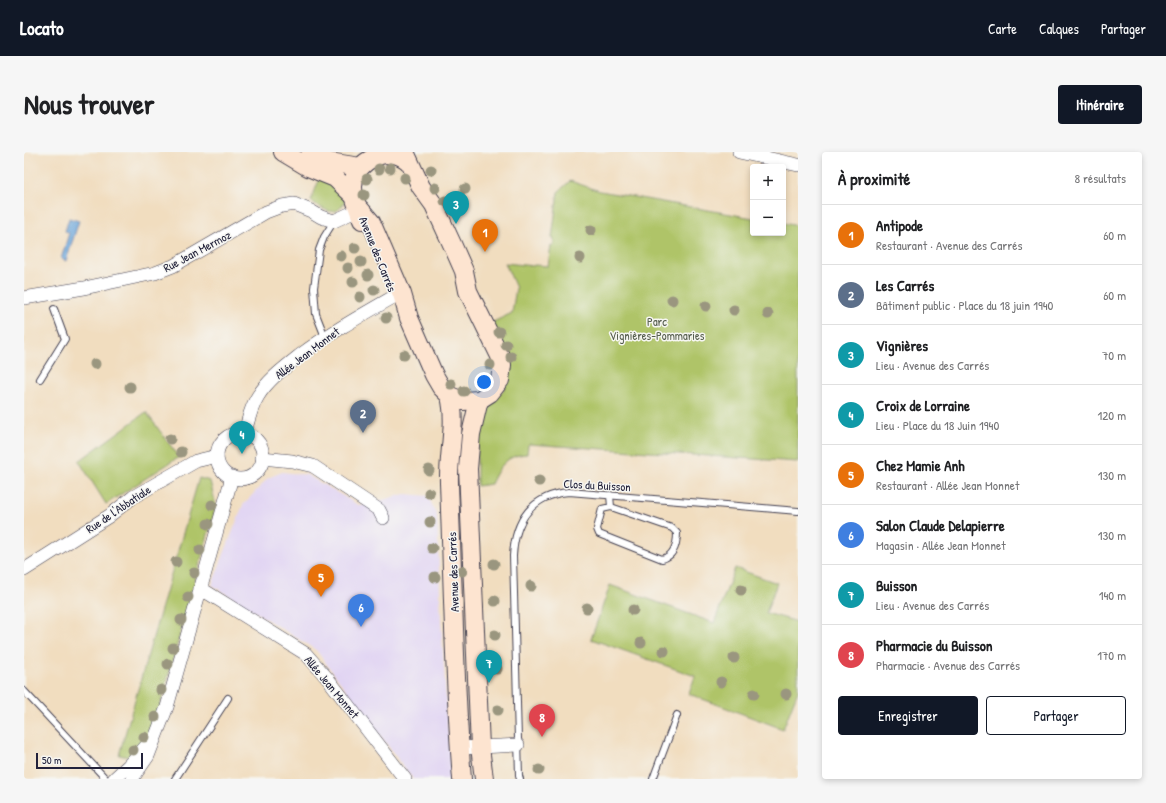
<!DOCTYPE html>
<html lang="fr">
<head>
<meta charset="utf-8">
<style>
	:root { --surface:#fff; --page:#f6f6f6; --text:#202124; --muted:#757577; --line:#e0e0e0; --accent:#111827 }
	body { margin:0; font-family:"Patrick Hand",sans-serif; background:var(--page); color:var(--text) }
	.controls { position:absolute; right:12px; top:12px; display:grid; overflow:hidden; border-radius:4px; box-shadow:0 2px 6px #0003 }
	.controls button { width:36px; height:36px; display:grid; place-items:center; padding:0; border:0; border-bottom:1px solid var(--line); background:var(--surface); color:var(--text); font:20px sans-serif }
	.scale { position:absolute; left:12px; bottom:10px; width:107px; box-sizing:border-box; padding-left:4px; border:2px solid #22223b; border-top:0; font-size:11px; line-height:14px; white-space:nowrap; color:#22223b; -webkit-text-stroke:3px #f6f6f2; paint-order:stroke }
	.you { position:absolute; left:460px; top:230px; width:14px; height:14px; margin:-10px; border:3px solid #fff; border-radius:50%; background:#1a73e8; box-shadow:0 0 0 6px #1a73e833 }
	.badge { display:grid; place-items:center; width:26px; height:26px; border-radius:50%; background:var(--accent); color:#fff; font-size:13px; font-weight:700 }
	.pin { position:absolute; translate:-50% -33px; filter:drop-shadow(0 1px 2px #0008) }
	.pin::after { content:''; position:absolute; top:21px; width:14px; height:12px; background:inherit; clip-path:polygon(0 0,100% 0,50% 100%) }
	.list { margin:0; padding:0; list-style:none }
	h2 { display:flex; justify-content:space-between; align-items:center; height:52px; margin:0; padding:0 16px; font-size:17px }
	h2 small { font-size:13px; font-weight:400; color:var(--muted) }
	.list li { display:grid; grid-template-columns:26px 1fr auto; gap:12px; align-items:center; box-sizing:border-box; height:60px; padding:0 16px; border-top:1px solid var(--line) }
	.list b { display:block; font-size:15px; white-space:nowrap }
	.list p { margin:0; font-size:13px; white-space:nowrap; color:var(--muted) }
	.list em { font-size:13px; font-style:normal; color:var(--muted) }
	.actions { display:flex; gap:8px; padding:12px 16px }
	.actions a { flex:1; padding:9px 0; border:1px solid var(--accent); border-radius:4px; text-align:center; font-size:14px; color:var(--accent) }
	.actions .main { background:var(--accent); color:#fff }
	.map { position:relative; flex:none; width:774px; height:627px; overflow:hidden; border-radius:4px }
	header { display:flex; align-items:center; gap:24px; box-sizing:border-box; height:56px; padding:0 20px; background:var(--accent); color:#fff }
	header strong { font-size:19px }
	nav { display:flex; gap:22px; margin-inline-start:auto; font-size:14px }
	.intro { display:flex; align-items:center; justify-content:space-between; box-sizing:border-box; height:96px; padding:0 24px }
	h1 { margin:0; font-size:28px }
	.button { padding:10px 18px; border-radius:4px; background:var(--accent); color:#fff; font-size:14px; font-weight:700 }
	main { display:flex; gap:24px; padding:0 24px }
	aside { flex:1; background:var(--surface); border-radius:4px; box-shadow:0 2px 6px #0003 }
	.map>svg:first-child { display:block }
</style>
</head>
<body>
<header>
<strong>Locato</strong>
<nav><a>Carte</a><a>Calques</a><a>Partager</a></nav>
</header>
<div class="intro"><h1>Nous trouver</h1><a class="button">Itinéraire</a></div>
<main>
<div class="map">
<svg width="774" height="627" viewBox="0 0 774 627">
	<rect width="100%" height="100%" fill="#f6f6f2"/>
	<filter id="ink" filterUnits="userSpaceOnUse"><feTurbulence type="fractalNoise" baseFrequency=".025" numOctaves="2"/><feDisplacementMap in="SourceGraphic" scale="8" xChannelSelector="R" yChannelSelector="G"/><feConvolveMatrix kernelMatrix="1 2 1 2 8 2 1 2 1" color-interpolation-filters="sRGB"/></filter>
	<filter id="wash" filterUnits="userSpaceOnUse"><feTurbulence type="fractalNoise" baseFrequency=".012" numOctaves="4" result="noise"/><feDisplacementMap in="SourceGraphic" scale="16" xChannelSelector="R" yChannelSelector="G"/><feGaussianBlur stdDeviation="0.9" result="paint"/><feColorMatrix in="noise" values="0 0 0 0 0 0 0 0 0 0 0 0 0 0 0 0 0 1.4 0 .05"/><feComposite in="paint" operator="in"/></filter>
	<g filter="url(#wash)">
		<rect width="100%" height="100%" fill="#f1ddbf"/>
		<polygon fill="#e1d4f3" points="258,320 283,323 336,354 381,342 404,344 413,364 417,469 427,627 389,627 292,498 188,433 219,353 244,326"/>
		<g fill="#afc468" stroke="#687352">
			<path d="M296,25L308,30L322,47C313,68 300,58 287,49Z"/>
			<path d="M546,29L576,39L729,66V81H759V71L774,74V310L505,292L504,293L503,302C482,303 475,315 467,332L453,334C453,313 452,276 461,257C465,250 475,245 480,237L467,171L488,161L492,136L481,111L510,114V113L524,114L527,93L529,94L530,87L528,86L534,40Z"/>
			<polygon points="122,260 155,305 82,352 55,309"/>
			<polygon points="175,326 186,329 192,354 128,582 104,605 95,603"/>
			<polygon points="711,416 753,431 742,461 774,470 774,539 759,577 665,542 671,524 567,487 586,433 690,471"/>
		</g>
		<polygon fill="#68a3d8" stroke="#45628a" points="45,66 55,69 42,109 37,107 45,81 41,79"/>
	</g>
	<g filter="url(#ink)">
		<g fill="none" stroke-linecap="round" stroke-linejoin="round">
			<defs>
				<g id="lane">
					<polyline points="301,185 292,162 290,136 295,98 300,85 310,69"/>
					<polyline points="16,227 41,187 30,157"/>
					<path d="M586,343L587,355L648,376L653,381C653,392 650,404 638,407L575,382L573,377L578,357L587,355"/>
					<polyline points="0,539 82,627"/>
					<polyline points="151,627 204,546"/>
					<path d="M496,627L495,624L489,404C491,368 508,343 545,340L774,359"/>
					<polyline points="629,627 653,563"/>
				</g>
				<g id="street">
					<polyline points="715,0 774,13"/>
					<polyline points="0,146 60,136 131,121 149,114 242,60 258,54 270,52 287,59 297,65 310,69 336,57"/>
					<path d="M221,281C224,268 227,255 234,244C244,228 260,216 275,204C306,181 338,163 371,144"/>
					<circle cx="216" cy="304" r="23"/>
					<polyline points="238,306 268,309 289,314 355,358 359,366"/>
					<polyline points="0,418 85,364 109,345 172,309 193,304"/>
					<polyline points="176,436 282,502 304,527 381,627"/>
					<polyline points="436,596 494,593"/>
					<polyline points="90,627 104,614 125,591"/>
					<polyline points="108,627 124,604 143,555 208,325"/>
				</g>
				<g id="secondary">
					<polyline points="259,0 284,15 311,26 330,44"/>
					<polyline points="286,3 305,10 336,15"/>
					<polyline points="336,57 347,70 378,142 385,166 410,223 417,235 426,244 439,249 455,248 466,241 476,228 478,213 476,204 444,139 440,119 428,92 410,53 397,35 381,0"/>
					<path d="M338,68C335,57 329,46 329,35C329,14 351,0 370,2C375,3 380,6 384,9"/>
					<path d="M426,244C433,272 424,302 425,331C429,430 430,529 438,627"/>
					<polyline points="455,248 447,282 444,317 454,549 456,595 460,627"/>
				</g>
			</defs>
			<use href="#lane" stroke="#413e4f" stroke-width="8"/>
			<use href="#street" stroke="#413e4f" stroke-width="14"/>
			<use href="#secondary" stroke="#413e4f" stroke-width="20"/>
			<use href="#lane" stroke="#fff" stroke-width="6"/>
			<use href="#street" stroke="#fff" stroke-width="13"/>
			<use href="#secondary" stroke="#fde4d0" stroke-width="18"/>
		</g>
		<g fill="#9a967f">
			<circle cx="366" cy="16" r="5.5"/>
			<circle cx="355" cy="17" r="5.5"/>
			<circle cx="407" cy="18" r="5.5"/>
			<circle cx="381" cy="26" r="5.5"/>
			<circle cx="343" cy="27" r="5.5"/>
			<circle cx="411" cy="36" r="5.5"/>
			<circle cx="441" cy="37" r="5.5"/>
			<circle cx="340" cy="43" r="5.5"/>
			<circle cx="421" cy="49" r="5.5"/>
			<circle cx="567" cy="78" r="5.5"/>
			<circle cx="331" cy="96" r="5.5"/>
			<circle cx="317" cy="104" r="5.5"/>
			<circle cx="556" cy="106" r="5.5"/>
			<circle cx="337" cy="110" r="5.5"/>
			<circle cx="324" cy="116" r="5.5"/>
			<circle cx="344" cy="123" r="5.5"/>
			<circle cx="329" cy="130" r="5.5"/>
			<circle cx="350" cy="138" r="5.5"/>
			<circle cx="336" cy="145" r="5.5"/>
			<circle cx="648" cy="148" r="5.5"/>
			<circle cx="682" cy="154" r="5.5"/>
			<circle cx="710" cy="158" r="5.5"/>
			<circle cx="744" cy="162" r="5.5"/>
			<circle cx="362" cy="166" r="5.5"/>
			<circle cx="475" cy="180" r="5.5"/>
			<circle cx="482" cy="193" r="5.5"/>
			<circle cx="380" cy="203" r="5.5"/>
			<circle cx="487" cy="205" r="5.5"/>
			<circle cx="71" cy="212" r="5.5"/>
			<circle cx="466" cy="213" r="5.5"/>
			<circle cx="427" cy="232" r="5.5"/>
			<circle cx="106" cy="235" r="5.5"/>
			<circle cx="440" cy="239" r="5.5"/>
			<circle cx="146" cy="287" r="5.5"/>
			<circle cx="157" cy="300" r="5.5"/>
			<circle cx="405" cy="318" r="5.5"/>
			<circle cx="515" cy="329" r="5.5"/>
			<circle cx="405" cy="341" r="5.5"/>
			<circle cx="188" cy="353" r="5.5"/>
			<circle cx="406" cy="370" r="5.5"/>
			<circle cx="184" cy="372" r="5.5"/>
			<circle cx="408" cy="396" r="5.5"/>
			<circle cx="176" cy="398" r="5.5"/>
			<circle cx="152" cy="410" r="5.5"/>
			<circle cx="470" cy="412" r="5.5"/>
			<circle cx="438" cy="419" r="5.5"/>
			<circle cx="170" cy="421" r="5.5"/>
			<circle cx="411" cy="425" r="5.5"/>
			<circle cx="507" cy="434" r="5.5"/>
			<circle cx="717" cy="438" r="5.5"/>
			<circle cx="164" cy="445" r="5.5"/>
			<circle cx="471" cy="449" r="5.5"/>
			<circle cx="563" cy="456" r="5.5"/>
			<circle cx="609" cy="458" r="5.5"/>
			<circle cx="157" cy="468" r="5.5"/>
			<circle cx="471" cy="483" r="5.5"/>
			<circle cx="617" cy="491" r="5.5"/>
			<circle cx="149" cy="496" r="5.5"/>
			<circle cx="640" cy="499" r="5.5"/>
			<circle cx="710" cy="506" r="5.5"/>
			<circle cx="144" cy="512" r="5.5"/>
			<circle cx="473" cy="517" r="5.5"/>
			<circle cx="697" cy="530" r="5.5"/>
			<circle cx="137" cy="538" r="5.5"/>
			<circle cx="730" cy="542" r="5.5"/>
			<circle cx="762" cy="542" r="5.5"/>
			<circle cx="474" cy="558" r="5.5"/>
			<circle cx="131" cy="565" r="5.5"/>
			<circle cx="120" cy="585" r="5.5"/>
			<circle cx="109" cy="598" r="5.5"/>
			<circle cx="515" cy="618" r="5.5"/>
		</g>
	</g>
	<g text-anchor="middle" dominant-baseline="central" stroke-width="3" stroke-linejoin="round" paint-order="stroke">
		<g font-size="12" fill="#22223b" stroke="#f6f6f2">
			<text transform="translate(173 99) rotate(-28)">Rue Jean Mermoz</text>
			<text transform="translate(354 102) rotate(68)">Avenue des Carrés</text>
			<text transform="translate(283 201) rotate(-37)">Allée Jean Monnet</text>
			<text transform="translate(573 333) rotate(3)">Clos du Buisson</text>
			<text transform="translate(94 357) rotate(-34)">Rue de l'Abbatiale</text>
			<text transform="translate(429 420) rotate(-92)">Avenue des Carrés</text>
			<text transform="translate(308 535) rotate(50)">Allée Jean Monnet</text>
		</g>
		<g font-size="12" fill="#535b4b" stroke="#f6f6f2">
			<text x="633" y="169">Parc<tspan x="633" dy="14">Vignières-Pommaries</tspan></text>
		</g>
	</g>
</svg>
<div class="controls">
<button>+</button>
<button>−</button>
</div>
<div class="scale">50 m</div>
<div class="you"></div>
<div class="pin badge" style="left:461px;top:100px;background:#e8710a">1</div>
<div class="pin badge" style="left:339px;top:281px;background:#5c6f8a">2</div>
<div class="pin badge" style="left:432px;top:72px;background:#0f9aa8">3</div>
<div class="pin badge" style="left:218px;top:302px;background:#0f9aa8">4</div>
<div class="pin badge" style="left:297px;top:445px;background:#e8710a">5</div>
<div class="pin badge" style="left:337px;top:475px;background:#3f7fe0">6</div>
<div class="pin badge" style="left:465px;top:531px;background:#0f9aa8">7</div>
<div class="pin badge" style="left:518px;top:585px;background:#e0444e">8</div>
</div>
<aside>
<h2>À proximité<small>8 résultats</small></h2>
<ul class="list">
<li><span class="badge" style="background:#e8710a">1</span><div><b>Antipode</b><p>Restaurant · Avenue des Carrés</p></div><em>60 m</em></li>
<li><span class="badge" style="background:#5c6f8a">2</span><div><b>Les Carrés</b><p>Bâtiment public · Place du 18 juin 1940</p></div><em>60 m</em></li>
<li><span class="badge" style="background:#0f9aa8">3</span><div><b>Vignières</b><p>Lieu · Avenue des Carrés</p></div><em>70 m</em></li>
<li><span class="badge" style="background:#0f9aa8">4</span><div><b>Croix de Lorraine</b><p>Lieu · Place du 18 Juin 1940</p></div><em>120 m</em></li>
<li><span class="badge" style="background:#e8710a">5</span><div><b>Chez Mamie Anh</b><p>Restaurant · Allée Jean Monnet</p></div><em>130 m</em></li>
<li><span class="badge" style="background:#3f7fe0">6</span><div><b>Salon Claude Delapierre</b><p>Magasin · Allée Jean Monnet</p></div><em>130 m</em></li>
<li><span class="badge" style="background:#0f9aa8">7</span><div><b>Buisson</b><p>Lieu · Avenue des Carrés</p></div><em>140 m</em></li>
<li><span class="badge" style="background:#e0444e">8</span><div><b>Pharmacie du Buisson</b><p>Pharmacie · Avenue des Carrés</p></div><em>170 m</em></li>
</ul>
<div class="actions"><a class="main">Enregistrer</a><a>Partager</a></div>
</aside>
</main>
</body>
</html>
